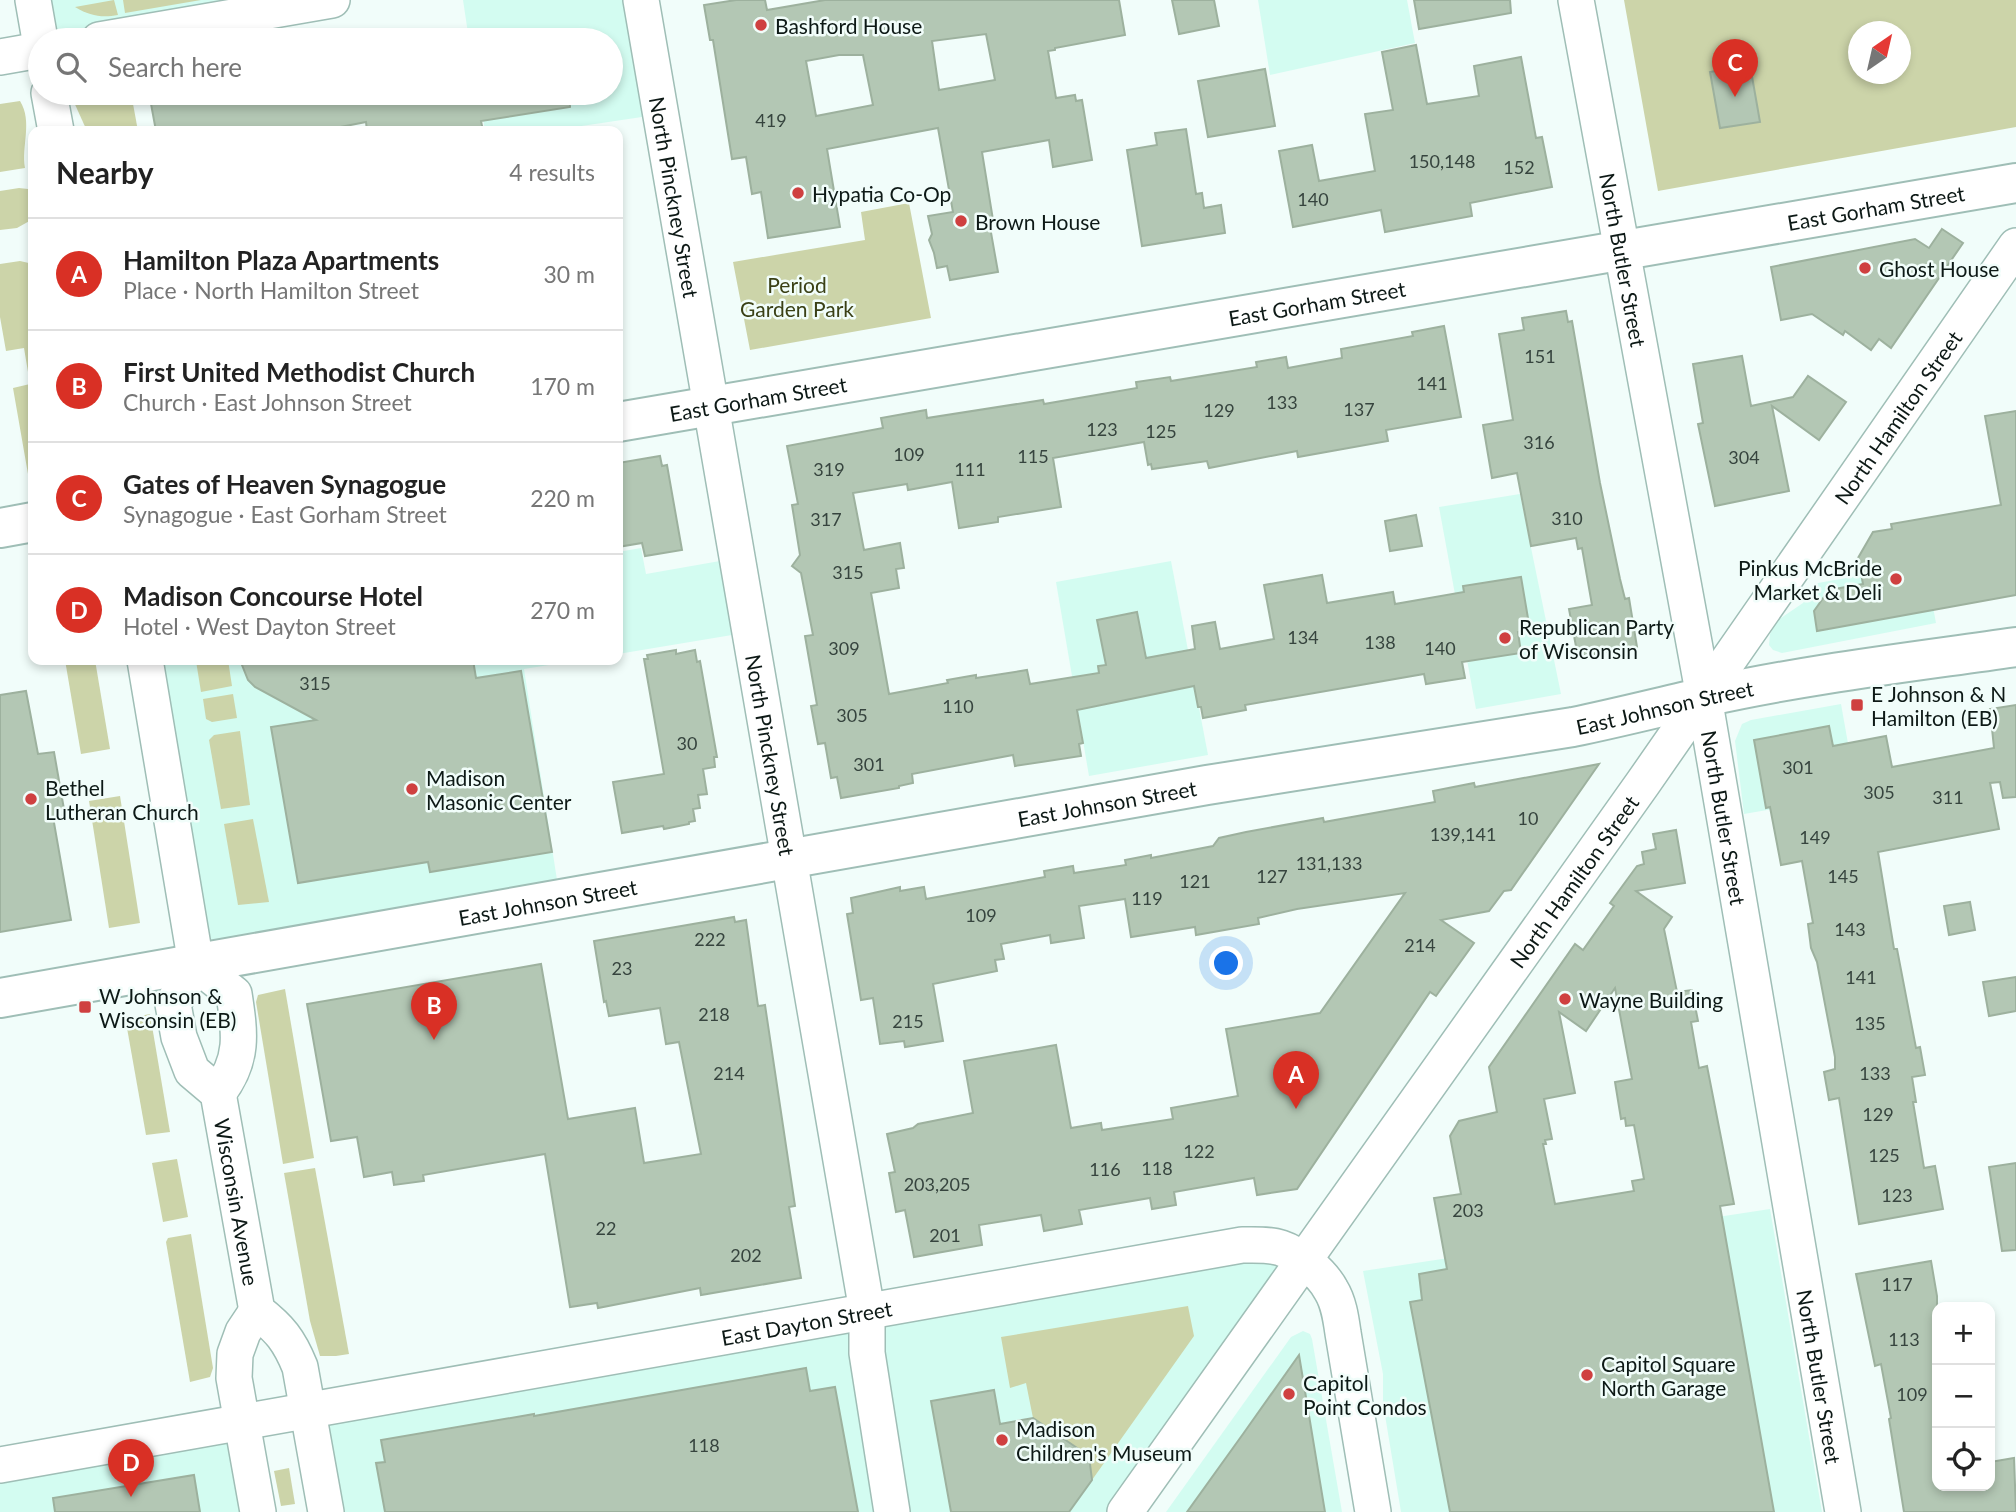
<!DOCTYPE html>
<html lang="en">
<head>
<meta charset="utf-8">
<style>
	:root { --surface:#fff; --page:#f6f6f6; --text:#222; --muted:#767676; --line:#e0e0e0; --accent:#d93025 }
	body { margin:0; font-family:Lato,sans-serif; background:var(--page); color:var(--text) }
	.controls { position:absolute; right:21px; bottom:21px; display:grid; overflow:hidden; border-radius:14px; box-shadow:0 4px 10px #0003 }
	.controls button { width:63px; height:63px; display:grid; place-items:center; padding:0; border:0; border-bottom:2px solid var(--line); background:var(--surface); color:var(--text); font:35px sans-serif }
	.compass { position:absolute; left:1848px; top:21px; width:63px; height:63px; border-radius:50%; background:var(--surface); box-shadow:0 4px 10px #0003; rotate:34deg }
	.you { position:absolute; left:1227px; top:964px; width:24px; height:24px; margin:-18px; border:5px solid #fff; border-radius:50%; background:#1a73e8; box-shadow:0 0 0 10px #1a73e833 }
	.badge { display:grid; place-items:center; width:46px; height:46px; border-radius:50%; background:var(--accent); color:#fff; font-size:23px; font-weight:700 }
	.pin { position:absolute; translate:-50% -58px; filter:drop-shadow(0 2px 4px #0008) }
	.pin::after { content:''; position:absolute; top:37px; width:24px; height:21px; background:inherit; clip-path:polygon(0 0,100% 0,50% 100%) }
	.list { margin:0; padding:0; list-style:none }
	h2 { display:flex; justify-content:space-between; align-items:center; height:91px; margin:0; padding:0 28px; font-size:30px }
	h2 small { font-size:23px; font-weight:400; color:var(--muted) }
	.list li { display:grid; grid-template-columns:46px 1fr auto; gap:21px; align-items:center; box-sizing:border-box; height:112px; padding:0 28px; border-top:2px solid var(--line) }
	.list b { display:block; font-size:26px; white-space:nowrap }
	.list p { margin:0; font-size:23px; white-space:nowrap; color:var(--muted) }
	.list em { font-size:23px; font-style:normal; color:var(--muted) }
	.icon { flex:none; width:38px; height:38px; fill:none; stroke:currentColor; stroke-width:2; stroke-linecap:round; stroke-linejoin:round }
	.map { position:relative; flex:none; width:2016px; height:1512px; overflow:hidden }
	.search { position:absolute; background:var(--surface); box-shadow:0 4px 10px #0003; left:28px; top:28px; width:595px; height:77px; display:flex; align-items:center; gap:18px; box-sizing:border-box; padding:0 24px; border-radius:38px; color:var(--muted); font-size:26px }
	.panel { position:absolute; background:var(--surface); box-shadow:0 4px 10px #0003; left:28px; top:126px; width:595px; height:539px; border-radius:14px }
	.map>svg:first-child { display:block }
</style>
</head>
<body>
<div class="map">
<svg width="2016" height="1512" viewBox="0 0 2016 1512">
	<rect width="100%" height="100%" fill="#f1fdfa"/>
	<g fill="#d3fcf1">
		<polygon points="33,0 332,0 99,40 40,40"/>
		<polygon points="463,0 641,0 662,114 548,131 485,131 479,93 611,93 611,40 469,40"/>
		<polygon points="1258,0 1407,0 1415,43 1270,75"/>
		<polygon points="1520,494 1561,694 1476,709 1439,507"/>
		<polygon points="641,548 646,574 737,558 750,632 618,654 618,552"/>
		<polygon points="1171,561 1208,755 1089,776 1056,582"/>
		<polygon points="1925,564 1936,623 1782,653 1773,650 1769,645 1770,634 1778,620 1803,603 1818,583"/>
		<polygon points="145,660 580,660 524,669 560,899 196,964"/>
		<polygon points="1841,704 1857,794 1744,814 1735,741 1742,724 1751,720"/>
		<polygon points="1770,1209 1822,1512 1401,1512 1383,1403 1383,1374 1363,1271"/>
		<polygon points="1242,1245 1303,1261 1125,1512 326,1512 308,1410"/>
		<polygon points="1303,1331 1310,1334 1312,1339 1342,1512 1166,1512 1291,1337"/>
		<polygon points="242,1423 258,1512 0,1512 0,1465"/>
	</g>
	<g fill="#ccd4a9" fill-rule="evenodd">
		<path d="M114,0L118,15C102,18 90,16 75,7Z"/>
		<polygon points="123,0 201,0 125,13"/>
		<path d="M1624,0H2016V127L1658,191ZM1858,32H1900V74H1858Z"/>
		<polygon points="78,93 131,93 138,131 87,131 73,100 73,95"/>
		<path d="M20,101C33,122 21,146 25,168L0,172V104Z"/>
		<polygon points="19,188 28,189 33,219 17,228 0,230 0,191"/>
		<polygon points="909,203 931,318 750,350 733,262 865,240 861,212"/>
		<polygon points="20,261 33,264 33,473 28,474 13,388 30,384 24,348 6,351 0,317 0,264"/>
		<polygon points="65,660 95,660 110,749 81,754"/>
		<polygon points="206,660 228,660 232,686 201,692 196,661"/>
		<polygon points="233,694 237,718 212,722 206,719 203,699"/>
		<polygon points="240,731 250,805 221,809 209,740 214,735"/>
		<polygon points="120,796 140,923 109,928 89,801"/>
		<polygon points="253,819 269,902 238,905 224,824"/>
		<polygon points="285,989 314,1158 283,1164 256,1002 258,995"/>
		<polygon points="150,1014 170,1132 146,1135 127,1028 135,1017"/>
		<polygon points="177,1159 188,1217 163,1222 152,1163"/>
		<polygon points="315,1168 349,1354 336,1356 320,1356 310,1321 284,1173"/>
		<polygon points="191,1234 213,1368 210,1377 190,1382 166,1242 168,1238"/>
		<polygon points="1188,1306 1194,1336 1092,1480 1089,1456 1033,1418 1026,1383 1010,1388 1001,1337"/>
		<polygon points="289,1468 295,1504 281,1506 274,1471"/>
	</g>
	<g fill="#b3c7b4" stroke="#9db19e" stroke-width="2" fill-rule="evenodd">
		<path d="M736,0H765L767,10L825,0H1119L1125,35L1055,48V50L1048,51L1056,98L1075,95L1076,101L1082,100L1092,160L1053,167L1049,140L982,152L994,226L990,227L998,272L950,280L947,266L937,268L934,253L929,240L932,234L928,216L953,212L938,128L827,149L840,227L768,238L761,192L752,194L746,157L732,159L713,40H710L704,5ZM986,34L995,80L939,90L932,41ZM839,55H863L873,105L816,116L806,61Z"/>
		<polygon points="1172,0 1214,0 1219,26 1179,34"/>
		<polygon points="1414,0 1510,0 1511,13 1419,29"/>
		<polygon points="1416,45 1427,104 1479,96 1474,66 1521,57 1536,138 1542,137 1552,187 1470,203 1472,216 1385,232 1381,210 1293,227 1279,151 1312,145 1319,181 1375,171 1365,114 1393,110 1382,52"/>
		<polygon points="1750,65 1760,122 1720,128 1710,72"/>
		<polygon points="1265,69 1275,126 1208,137 1198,81"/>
		<polygon points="149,93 569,93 570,107 481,121 483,131 367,131 366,122 320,131 156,131"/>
		<polygon points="1186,129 1196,194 1202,193 1204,208 1221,205 1225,233 1142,246 1127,150 1157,145 1155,133"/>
		<polygon points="1942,229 1963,243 1891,348 1879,339 1871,350 1845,331 1843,335 1812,314 1781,320 1771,267 1915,239 1929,248"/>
		<polygon points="1566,311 1568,322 1572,321 1600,483 1620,579 1625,599 1629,598 1637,647 1578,657 1569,609 1592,605 1582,548 1578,549 1576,538 1531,546 1517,473 1492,478 1483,425 1513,420 1499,334 1524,330 1522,318"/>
		<polygon points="1444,326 1461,417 1386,430 1388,441 1298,457 1297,451 1209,468 1207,461 1152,469 1151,464 1148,465 1144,442 1053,458 1061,507 998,517 998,522 959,528 952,482 908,490 907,484 853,493 864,550 900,543 904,568 896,569 899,588 871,593 889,694 948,683 947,680 976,675 976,678 1027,670 1030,684 1099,673 1098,666 1106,665 1097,620 1137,612 1146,658 1195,649 1192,626 1215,622 1220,649 1274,639 1264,585 1322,575 1327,603 1393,592 1395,604 1464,592 1463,586 1521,577 1530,630 1518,632 1521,653 1462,662 1465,678 1426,684 1424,674 1245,705 1246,710 1203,718 1201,707 1198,707 1194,686 1077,710 1083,743 1079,744 1081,756 1015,766 1013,755 912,774 913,783 899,786 899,788 841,798 837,777 831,778 825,743 818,744 811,706 817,705 805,636 813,635 801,573 792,566 800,555 792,505 798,504 787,446 883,428 881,418 926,410 927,418 1043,400 1044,404 1137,388 1136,382 1170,377 1171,381 1257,367 1256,362 1286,357 1288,368 1342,358 1341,349 1413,336 1412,332"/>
		<polygon points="1742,356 1751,406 1793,397 1808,376 1846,402 1819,440 1772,406 1789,491 1715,506 1698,424 1703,423 1693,364"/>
		<polygon points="2016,411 2016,595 1817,631 1814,611 1829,590 1863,584 1858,558 1873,532 1892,529 1891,524 2001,505 1985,416"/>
		<polygon points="660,456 662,466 667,465 682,550 645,556 642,543 618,547 618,463"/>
		<polygon points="1416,515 1422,546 1390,551 1385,521"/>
		<polygon points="676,650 676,654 695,650 697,662 700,661 717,757 714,757 715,767 703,769 707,794 698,795 700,808 693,809 695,821 689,822 689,824 664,829 663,826 622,833 613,782 664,774 644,659 648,659 647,655"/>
		<polygon points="240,660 473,660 476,678 521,671 552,852 430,872 428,862 298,883 271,727 316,720 255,687 248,680"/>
		<polygon points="26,691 38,754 54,752 65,815 53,817 71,920 0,932 0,695"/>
		<polygon points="2016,705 2016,797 2003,798 2000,782 1990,783 1999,829 1878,852 1894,949 1897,949 1916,1048 1920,1047 1925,1075 1912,1077 1916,1102 1913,1102 1924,1168 1935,1166 1943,1209 1859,1224 1839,1098 1829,1100 1824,1072 1835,1069 1835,1057 1817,962 1811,948 1808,924 1813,923 1802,861 1781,865 1770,807 1766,808 1754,740 1829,726 1833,746 1886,736 1892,767 1994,748 1990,709"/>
		<polygon points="1599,764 1511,890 1504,891 1489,911 1441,920 1474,943 1436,996 1430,992 1297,1189 1257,1195 1254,1178 1174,1192 1176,1205 1152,1209 1150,1198 1079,1210 1082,1224 1044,1231 1041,1215 979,1225 982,1245 914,1257 905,1210 896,1212 889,1173 895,1172 887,1134 913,1128 918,1124 973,1113 964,1061 1056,1045 1071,1128 1101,1123 1102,1130 1173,1119 1171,1108 1238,1096 1226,1029 1320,1013 1405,893 1297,909 1258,918 1259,924 1196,935 1195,927 1131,937 1125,899 1079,906 1084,938 1051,943 1050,935 1001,944 1004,959 995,960 997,971 933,984 943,1041 905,1047 904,1041 880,1044 873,998 861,1000 847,914 853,913 851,898 900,887 900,891 924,887 926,899 1045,877 1044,871 1073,866 1074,873 1126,865 1125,860 1151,855 1151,858 1213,846 1219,838 1246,832 1323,818 1324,822 1435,802 1433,791 1474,783 1475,787"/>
		<path d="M1676,830L1685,883L1636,891L1672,917L1664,929L1677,992L1692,990L1698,1021L1691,1022L1699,1068L1707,1066L1734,1204L1720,1206L1774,1512H1450L1410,1302L1422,1300L1419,1274L1447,1269L1434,1198L1461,1194L1450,1136L1459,1121L1497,1112L1489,1067L1575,944L1583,950L1614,906L1610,903L1637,866L1644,864L1642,852L1656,849L1653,834ZM1615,988L1632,1079L1615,1082L1621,1119L1625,1118L1626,1126L1634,1125L1644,1179L1632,1181L1634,1191L1555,1204L1543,1144H1546L1545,1140L1552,1139L1544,1099L1575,1093L1559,1012L1586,1031Z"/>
		<polygon points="1970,902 1975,930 1949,935 1944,906"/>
		<polygon points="734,917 735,922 746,920 758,1006 765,1005 795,1206 789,1207 801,1278 701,1295 700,1288 598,1308 597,1303 570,1307 545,1154 423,1175 424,1181 394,1185 392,1172 364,1177 357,1137 331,1141 307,1004 541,964 568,1119 635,1108 644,1163 701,1154 679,1042 666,1044 660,1008 609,1016 606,1001 604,1002 594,941"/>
		<polygon points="2016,977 2016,1011 1989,1016 1983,982"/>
		<polygon points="2016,1163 2016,1250 2002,1251 1989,1167"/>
		<polygon points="1931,1261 1937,1296 1937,1486 1990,1486 1990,1462 2014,1458 2016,1512 1904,1512 1889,1419 1891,1418 1881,1364 1875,1366 1856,1274"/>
		<polygon points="1299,1355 1325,1512 1187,1512 1243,1434"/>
		<polygon points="806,1368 810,1391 835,1387 858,1512 385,1512 376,1463 385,1462 381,1440 534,1414 534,1416"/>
		<polygon points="994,1390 1000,1424 1033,1418 1089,1456 1092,1480 1069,1512 951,1512 931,1401"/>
		<polygon points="194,1475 200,1512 55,1512 53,1498"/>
	</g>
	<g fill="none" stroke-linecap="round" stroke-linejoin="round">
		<defs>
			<g id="minor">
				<polyline points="33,0 40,40"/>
				<path id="s1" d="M641,0L867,1311V1353L892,1512"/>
				<path id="s2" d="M1576,0L1704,697L1843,1512"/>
				<polyline points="99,40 332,0"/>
				<polyline points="0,57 40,50"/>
				<polyline points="49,93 56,131"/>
				<path id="s3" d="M145,660L196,964L173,1004L179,1037L192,1071L218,1093L257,1311C280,1329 289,1340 300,1367L326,1512"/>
				<path d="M196,964L234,994C240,1033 244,1060 218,1093"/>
				<polyline points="257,1311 243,1332 235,1354 234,1378 258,1512"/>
				<path id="s4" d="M0,1465L1242,1245C1255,1245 1269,1244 1281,1248C1299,1254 1322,1273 1331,1290C1339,1303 1341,1319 1343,1333L1373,1512"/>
				<path id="s5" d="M1125,1512L1643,783L2016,246"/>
			</g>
			<g id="major">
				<path id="s6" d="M618,422L2016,183"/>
				<polyline points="0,528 33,522"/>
				<path id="s7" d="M0,998L1207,785L1573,727C1617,718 1660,707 1704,697C1807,674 1912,662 2016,647"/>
			</g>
		</defs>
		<use href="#minor" stroke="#9fbeb6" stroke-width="38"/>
		<use href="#major" stroke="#9fbeb6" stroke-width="42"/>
		<use href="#minor" stroke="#fff" stroke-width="35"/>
		<use href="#major" stroke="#fff" stroke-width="38"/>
	</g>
	<g fill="#cf4040" stroke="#f1fdfa" stroke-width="2.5">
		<circle cx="761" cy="25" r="7"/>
		<circle cx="798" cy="193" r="7"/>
		<circle cx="961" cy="221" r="7"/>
		<circle cx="1865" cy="268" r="7"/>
		<circle cx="1896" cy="579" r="7"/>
		<circle cx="1505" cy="638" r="7"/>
		<rect x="1850" y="698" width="14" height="14" rx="3.5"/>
		<circle cx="412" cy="789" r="7"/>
		<circle cx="31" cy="799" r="7"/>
		<circle cx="1565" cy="999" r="7"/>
		<rect x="78" y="1000" width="14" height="14" rx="3.5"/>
		<circle cx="1587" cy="1375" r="7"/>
		<circle cx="1289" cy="1394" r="7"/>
		<circle cx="1002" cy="1440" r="7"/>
	</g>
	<g text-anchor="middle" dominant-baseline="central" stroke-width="5" stroke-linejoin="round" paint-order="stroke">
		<g font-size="18" fill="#36443e">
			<text x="771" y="120">419</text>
			<text x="1442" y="161">150,148</text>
			<text x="1519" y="167">152</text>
			<text x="1313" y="199">140</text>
			<text x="1540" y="356">151</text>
			<text x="1432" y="383">141</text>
			<text x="1282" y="402">133</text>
			<text x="1359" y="409">137</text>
			<text x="1219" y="410">129</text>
			<text x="1102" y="429">123</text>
			<text x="1161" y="431">125</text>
			<text x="1539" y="442">316</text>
			<text x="909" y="454">109</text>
			<text x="1033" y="456">115</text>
			<text x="1744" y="457">304</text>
			<text x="829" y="469">319</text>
			<text x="970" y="469">111</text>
			<text x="1567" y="518">310</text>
			<text x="826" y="519">317</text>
			<text x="848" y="572">315</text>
			<text x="1303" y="637">134</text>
			<text x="1380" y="642">138</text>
			<text x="844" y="648">309</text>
			<text x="1440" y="648">140</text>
			<text x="315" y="683">315</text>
			<text x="958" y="706">110</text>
			<text x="852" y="715">305</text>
			<text x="687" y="743">30</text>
			<text x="869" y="764">301</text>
			<text x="1798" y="767">301</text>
			<text x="1879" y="792">305</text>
			<text x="1948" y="797">311</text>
			<text x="1528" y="818">10</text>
			<text x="1463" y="834">139,141</text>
			<text x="1815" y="837">149</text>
			<text x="1329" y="863">131,133</text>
			<text x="1272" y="876">127</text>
			<text x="1843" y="876">145</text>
			<text x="1195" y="881">121</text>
			<text x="1147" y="898">119</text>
			<text x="981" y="915">109</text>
			<text x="1850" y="929">143</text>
			<text x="710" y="939">222</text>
			<text x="1420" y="945">214</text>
			<text x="622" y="968">23</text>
			<text x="1861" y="977">141</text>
			<text x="714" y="1014">218</text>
			<text x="908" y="1021">215</text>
			<text x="1870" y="1023">135</text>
			<text x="729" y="1073">214</text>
			<text x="1875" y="1073">133</text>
			<text x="1878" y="1114">129</text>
			<text x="1199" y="1151">122</text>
			<text x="1884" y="1155">125</text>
			<text x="1157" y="1168">118</text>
			<text x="1105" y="1169">116</text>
			<text x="937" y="1184">203,205</text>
			<text x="1897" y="1195">123</text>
			<text x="1468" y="1210">203</text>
			<text x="606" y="1228">22</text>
			<text x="945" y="1235">201</text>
			<text x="746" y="1255">202</text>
			<text x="1897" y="1284">117</text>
			<text x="1904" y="1339">113</text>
			<text x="1912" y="1394">109</text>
			<text x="704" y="1445">118</text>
		</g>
		<g font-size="21" fill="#0d1916" stroke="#f1fdfa" text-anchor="start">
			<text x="775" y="25">Bashford House</text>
			<text x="812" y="193">Hypatia Co-Op</text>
			<text x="975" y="221">Brown House</text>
			<text x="1879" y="268">Ghost House</text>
			<text x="1882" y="567" text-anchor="end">Pinkus McBride<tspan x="1882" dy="24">Market &amp; Deli</tspan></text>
			<text x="1519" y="626">Republican Party<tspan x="1519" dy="24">of Wisconsin</tspan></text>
			<text x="1871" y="693">E Johnson &amp; N<tspan x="1871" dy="24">Hamilton (EB)</tspan></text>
			<text x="426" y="777">Madison<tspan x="426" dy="24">Masonic Center</tspan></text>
			<text x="45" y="787">Bethel<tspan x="45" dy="24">Lutheran Church</tspan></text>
			<text x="99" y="995">W Johnson &amp;<tspan x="99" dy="24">Wisconsin (EB)</tspan></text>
			<text x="1579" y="999">Wayne Building</text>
			<text x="1601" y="1363">Capitol Square<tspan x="1601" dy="24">North Garage</tspan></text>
			<text x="1303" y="1382">Capitol<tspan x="1303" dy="24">Point Condos</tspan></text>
			<text x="1016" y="1428">Madison<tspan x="1016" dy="24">Children's Museum</tspan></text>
		</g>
		<g font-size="21" fill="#0d1916" stroke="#f1fdfa">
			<text stroke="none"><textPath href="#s1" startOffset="200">North Pinckney Street</textPath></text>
			<text stroke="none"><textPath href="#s6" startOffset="1276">East Gorham Street</textPath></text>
			<text stroke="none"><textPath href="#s2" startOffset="264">North Butler Street</textPath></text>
			<text stroke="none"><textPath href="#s6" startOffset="709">East Gorham Street</textPath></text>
			<text stroke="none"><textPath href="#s6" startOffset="142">East Gorham Street</textPath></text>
			<text stroke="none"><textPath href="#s5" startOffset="1340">North Hamilton Street</textPath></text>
			<text stroke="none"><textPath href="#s7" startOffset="1690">East Johnson Street</textPath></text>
			<text stroke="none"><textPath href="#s1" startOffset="766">North Pinckney Street</textPath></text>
			<text stroke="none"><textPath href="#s7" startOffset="1124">East Johnson Street</textPath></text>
			<text stroke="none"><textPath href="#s2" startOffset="831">North Butler Street</textPath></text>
			<text stroke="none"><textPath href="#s5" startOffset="774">North Hamilton Street</textPath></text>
			<text stroke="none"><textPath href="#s7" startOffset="556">East Johnson Street</textPath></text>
			<text stroke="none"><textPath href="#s3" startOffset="569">Wisconsin Avenue</textPath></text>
			<text stroke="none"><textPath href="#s4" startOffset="819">East Dayton Street</textPath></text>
			<text stroke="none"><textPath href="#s2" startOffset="1398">North Butler Street</textPath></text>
		</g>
		<g font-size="21" fill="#3a4015" stroke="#f1fdfa">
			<text x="797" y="284">Period<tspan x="797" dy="24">Garden Park</tspan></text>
		</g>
	</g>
</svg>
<div class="controls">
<button>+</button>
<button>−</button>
<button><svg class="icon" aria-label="locate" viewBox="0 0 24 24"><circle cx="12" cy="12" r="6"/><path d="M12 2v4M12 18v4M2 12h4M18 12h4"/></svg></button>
</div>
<svg class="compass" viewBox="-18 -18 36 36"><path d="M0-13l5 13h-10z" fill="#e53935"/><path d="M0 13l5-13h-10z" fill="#767676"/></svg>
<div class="you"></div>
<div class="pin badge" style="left:1296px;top:1109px">A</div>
<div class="pin badge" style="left:434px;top:1040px">B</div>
<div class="pin badge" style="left:1735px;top:97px">C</div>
<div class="pin badge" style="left:131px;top:1497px">D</div>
<div class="search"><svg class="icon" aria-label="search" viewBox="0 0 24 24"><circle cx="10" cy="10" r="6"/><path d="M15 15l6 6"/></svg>Search here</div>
<section class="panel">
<h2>Nearby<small>4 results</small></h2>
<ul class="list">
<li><span class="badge">A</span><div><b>Hamilton Plaza Apartments</b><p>Place · North Hamilton Street</p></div><em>30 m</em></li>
<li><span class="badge">B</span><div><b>First United Methodist Church</b><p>Church · East Johnson Street</p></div><em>170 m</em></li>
<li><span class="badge">C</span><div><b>Gates of Heaven Synagogue</b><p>Synagogue · East Gorham Street</p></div><em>220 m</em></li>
<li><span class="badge">D</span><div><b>Madison Concourse Hotel</b><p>Hotel · West Dayton Street</p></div><em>270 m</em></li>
</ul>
</section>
</div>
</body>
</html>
